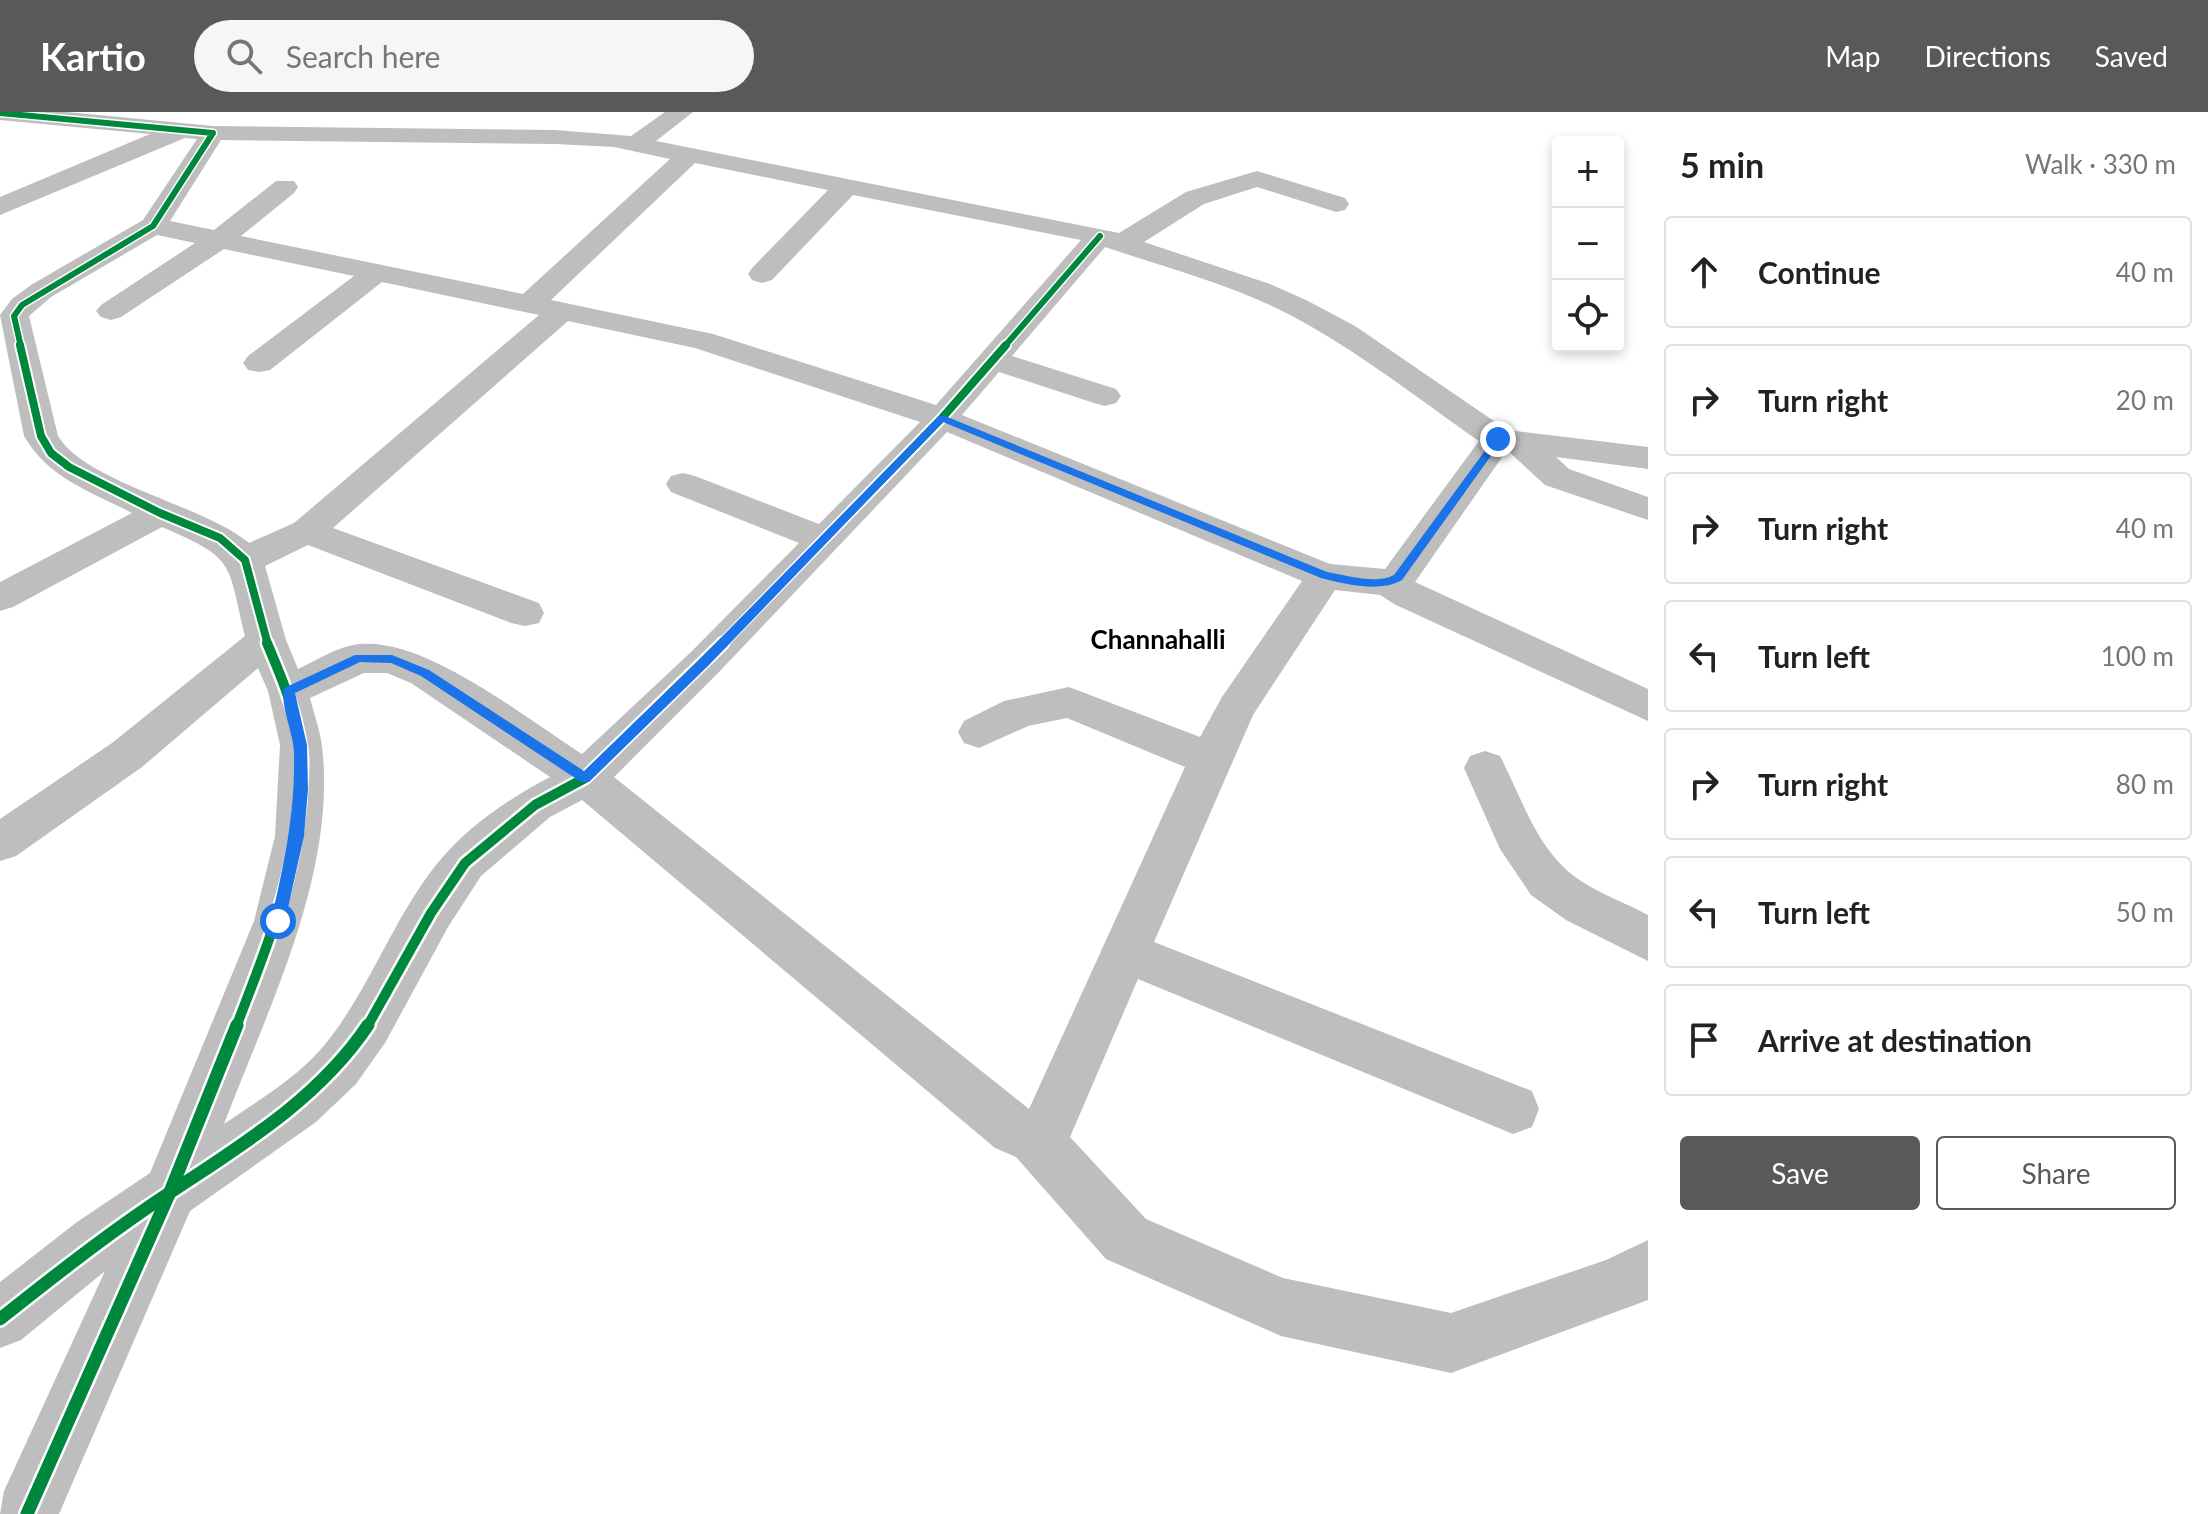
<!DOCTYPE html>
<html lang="en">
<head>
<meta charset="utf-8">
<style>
	:root { --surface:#fff; --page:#f6f6f6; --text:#222; --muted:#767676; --line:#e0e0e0; --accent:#595959 }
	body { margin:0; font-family:Lato,sans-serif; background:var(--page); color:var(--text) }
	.controls { position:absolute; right:24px; top:24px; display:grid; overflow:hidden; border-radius:8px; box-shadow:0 4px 12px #0003 }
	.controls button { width:72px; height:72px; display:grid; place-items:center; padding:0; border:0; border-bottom:2px solid var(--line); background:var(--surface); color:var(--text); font:40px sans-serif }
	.stop { position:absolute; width:24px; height:24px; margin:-18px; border:6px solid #1a73e8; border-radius:50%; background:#fff }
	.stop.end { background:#1a73e8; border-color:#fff; box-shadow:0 2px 8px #0008 }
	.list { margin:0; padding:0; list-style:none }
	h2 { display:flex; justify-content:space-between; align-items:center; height:104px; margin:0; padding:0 32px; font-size:34px }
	h2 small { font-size:26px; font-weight:400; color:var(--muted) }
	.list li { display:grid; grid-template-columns:52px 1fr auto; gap:24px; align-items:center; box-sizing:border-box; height:112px; margin:0 16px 16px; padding:0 16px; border:2px solid var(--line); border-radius:8px }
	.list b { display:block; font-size:30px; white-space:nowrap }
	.list em { font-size:26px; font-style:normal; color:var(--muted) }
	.actions { display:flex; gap:16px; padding:24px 32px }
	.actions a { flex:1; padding:18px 0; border:2px solid var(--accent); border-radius:8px; text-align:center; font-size:28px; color:var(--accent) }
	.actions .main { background:var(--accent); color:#fff }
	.icon { flex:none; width:44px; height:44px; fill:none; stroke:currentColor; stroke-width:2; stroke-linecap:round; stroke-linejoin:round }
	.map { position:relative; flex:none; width:1648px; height:1402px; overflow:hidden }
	header { display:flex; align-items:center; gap:48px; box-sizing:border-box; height:112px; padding:0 40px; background:var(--accent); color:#fff }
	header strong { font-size:38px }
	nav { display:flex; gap:44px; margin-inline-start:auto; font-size:28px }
	.search { width:560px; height:72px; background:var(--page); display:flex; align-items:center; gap:20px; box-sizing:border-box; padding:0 28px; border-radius:44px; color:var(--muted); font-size:30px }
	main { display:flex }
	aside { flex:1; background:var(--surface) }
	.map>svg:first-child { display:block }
</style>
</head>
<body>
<header>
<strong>Kartio</strong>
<div class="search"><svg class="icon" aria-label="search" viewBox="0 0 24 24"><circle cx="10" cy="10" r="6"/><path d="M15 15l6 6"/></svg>Search here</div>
<nav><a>Map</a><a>Directions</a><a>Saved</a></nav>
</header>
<main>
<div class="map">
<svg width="1648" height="1402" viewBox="0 0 1648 1402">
	<rect width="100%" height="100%" fill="#fff"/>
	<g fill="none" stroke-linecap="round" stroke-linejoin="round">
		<g fill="#bebebe" fill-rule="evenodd">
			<path d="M0,0H67L213,14L555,18L631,24L665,0H693L656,29L1119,121L1186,80L1257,59L1345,86L1349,92L1345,98L1336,100L1257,75L1204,92L1144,130L1270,172L1308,189L1355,214L1507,318L1648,335V357L1556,345L1569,357L1648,385V408L1545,373L1507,338L1415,470L1648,577V609L1396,493L1380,483L1335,478L1253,603L1154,830L1532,979L1539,997L1532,1015L1513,1022L1138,867L1070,1025L1146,1107L1283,1166L1451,1201L1606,1148L1648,1128V1188L1451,1261L1281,1224L1106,1147L1016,1045L995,1036L582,688L550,705L481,764L448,815L385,931L356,972L316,1010L190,1099L59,1402H0L4,1379L105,1159L21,1228L0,1236V1170L77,1110L150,1061L254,809L275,724L280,633L268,579L258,556L142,655L16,744L0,749V707L112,631L245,524C227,449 236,447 162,415L13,495L0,499V470L132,401C90,379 49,367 24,324L0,203L12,187L31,173L143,108L197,27L185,26L0,103V85L150,22L0,8ZM221,28L555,32L614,35L670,47L523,182L241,124L294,81L298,75L294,69H276L214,118L170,109ZM695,51L828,78L752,156L748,162L752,168L762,171L772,168L853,83L1081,128L936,293L713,222L551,188ZM157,123L195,131L101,193L96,199L101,205L111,208L121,205L224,137L354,164L248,244L243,251L248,258L259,260L270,258L382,170L539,203L294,411L249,431C204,393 86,371 58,324L29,204L51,185ZM1105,135C1167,156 1233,173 1290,203C1357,238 1417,286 1479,329L1385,457L1330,452L962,303L999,260L1094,291L1105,294L1116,291L1121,284L1116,277L1012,244ZM568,209L695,236L920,310L819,412L695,364L683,361L671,364L666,372L671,380L799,431L691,540L582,642C527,607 426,526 361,532C340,533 317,548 298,557L286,528L265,454L308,433L511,511L525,514L539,511L544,501L539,491L333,416ZM947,320L1302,469L1222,585L1200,625L1069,575L1004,589L964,609L958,620L964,631L979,636L1028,614L1067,606L1185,655L1029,997L614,665L719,560ZM364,561H387L411,571L550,665C514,684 479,707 451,736C398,790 372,878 321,937C294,968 257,989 224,1012C268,896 337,761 322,634C320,618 314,602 310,586Z"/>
			<path d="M1485,639L1500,644C1523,688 1537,740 1581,769C1602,783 1626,791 1648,803V849L1566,808L1531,783L1500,737L1464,656L1470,644Z"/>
		</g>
		<defs>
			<g id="cycleway-far3">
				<polyline points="0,1 213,21 153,114 22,193 14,204 21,235"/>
				<polyline points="1004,235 1100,124"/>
			</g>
			<g id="cycleway-far2">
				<polyline points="20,233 41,324 51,341 69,355 160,401 220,426 245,448 268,533"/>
				<polyline points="721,533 942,306 1006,233"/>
			</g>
			<g id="cycleway-far1">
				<path d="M236,915C265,840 293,773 300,692C301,672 304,649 300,630C294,595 281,564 267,531"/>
				<polyline points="367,915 431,801 465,751 535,693 585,666 723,531"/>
			</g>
			<g id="cycleway">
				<path d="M0,1207C48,1169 96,1131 147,1096C226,1042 314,994 368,913"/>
				<polyline points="27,1402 170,1080 237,913"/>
			</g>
		</defs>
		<use href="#cycleway-far3" stroke="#fff" stroke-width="9"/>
		<use href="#cycleway-far2" stroke="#fff" stroke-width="12"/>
		<use href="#cycleway-far1" stroke="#fff" stroke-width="15"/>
		<use href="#cycleway" stroke="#fff" stroke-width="18"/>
		<use href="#cycleway-far3" stroke="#00873e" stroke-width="6"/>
		<use href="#cycleway-far2" stroke="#00873e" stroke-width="8"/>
		<use href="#cycleway-far1" stroke="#00873e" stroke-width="10"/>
		<use href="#cycleway" stroke="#00873e" stroke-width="13"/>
	</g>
	<path fill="#1a73e8" d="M939,304H945L1327,460C1346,463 1377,473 1394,463L1495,325L1503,327L1402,468C1380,481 1345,472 1321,466L943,310L709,553L589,670H581L421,564L391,551L360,550L295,581L307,633L308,677L304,724L285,809L283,814H273L271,809C284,752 295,702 294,643C294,621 280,596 284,576L355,543H392L429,558L584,659L700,547Z"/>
	<g text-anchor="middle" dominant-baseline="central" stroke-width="7" stroke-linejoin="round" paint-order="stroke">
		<g font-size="26" font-weight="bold" fill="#000" stroke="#fff">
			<text x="1158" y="527">Channahalli</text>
		</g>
	</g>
</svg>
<div class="controls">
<button>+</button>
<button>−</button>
<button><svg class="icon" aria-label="locate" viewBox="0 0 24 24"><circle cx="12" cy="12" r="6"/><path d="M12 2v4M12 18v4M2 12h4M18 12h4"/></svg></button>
</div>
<div class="stop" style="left:278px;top:809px"></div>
<div class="stop end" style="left:1498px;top:327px"></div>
</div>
<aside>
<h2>5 min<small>Walk · 330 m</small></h2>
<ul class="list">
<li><svg class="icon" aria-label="ahead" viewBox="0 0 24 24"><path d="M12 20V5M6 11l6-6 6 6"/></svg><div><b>Continue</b></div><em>40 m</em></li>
<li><svg class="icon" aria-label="right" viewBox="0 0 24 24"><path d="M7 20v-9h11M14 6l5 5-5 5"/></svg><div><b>Turn right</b></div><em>20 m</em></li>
<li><svg class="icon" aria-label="right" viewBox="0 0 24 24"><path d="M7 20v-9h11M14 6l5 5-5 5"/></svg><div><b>Turn right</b></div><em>40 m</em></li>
<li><svg class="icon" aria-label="left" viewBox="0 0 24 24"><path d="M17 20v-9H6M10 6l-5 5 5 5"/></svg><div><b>Turn left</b></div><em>100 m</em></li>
<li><svg class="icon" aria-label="right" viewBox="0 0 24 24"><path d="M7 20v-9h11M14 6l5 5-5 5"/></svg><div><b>Turn right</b></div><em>80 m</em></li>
<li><svg class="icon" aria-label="left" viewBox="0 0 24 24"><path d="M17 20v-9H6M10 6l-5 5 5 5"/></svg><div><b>Turn left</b></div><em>50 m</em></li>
<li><svg class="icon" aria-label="arrive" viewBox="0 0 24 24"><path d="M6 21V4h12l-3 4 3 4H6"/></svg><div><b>Arrive at destination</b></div></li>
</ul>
<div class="actions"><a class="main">Save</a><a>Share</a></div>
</aside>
</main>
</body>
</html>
